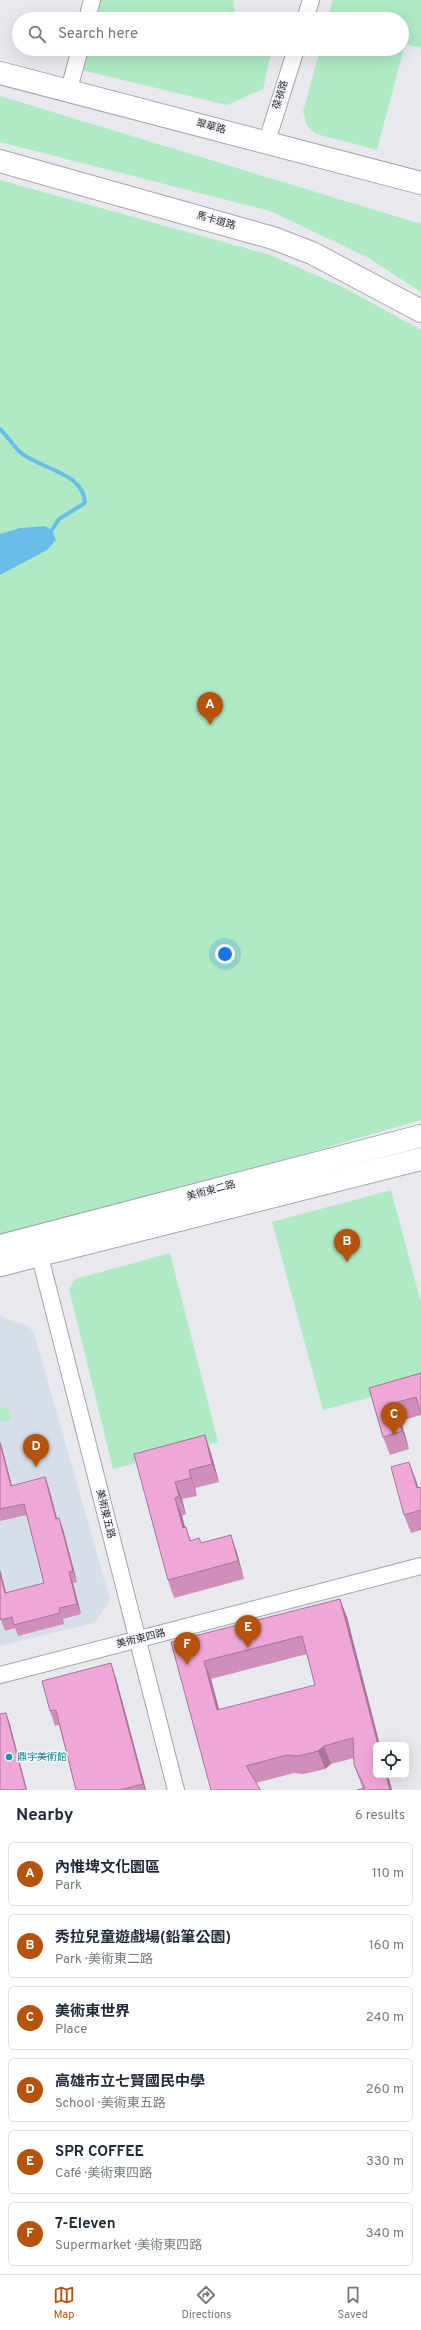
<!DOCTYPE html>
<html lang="en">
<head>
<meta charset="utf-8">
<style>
	:root { --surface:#fff; --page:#f6f6f7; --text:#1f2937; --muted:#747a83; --line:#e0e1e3; --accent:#b45309 }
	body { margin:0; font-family:Overpass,"Noto Sans TC",sans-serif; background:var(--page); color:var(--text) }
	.controls { position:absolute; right:12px; bottom:12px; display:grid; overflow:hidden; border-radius:6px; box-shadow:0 4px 16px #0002 }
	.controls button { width:36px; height:36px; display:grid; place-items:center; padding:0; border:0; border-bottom:1px solid var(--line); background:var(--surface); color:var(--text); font:20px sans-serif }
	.you { position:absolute; left:225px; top:954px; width:14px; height:14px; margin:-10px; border:3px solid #fff; border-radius:50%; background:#1a73e8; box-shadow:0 0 0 6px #1a73e833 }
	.badge { display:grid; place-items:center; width:26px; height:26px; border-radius:50%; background:var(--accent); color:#fff; font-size:13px; font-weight:700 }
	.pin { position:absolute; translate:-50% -33px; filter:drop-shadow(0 1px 2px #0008) }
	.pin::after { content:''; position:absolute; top:21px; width:14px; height:12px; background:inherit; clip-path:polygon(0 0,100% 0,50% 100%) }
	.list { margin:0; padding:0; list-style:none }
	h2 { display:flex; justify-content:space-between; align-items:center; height:52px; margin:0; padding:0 16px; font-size:17px }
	h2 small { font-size:13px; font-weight:400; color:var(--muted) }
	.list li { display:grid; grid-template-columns:26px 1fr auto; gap:12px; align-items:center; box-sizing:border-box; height:64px; margin:0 8px 8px; padding:0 8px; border:1px solid var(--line); border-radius:6px }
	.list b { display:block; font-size:15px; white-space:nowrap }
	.list p { margin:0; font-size:13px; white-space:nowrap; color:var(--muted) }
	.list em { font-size:13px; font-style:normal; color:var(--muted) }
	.icon { flex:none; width:22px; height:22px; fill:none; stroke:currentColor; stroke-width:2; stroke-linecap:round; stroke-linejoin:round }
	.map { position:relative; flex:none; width:421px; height:1790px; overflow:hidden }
	.search { position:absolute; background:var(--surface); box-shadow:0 4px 16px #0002; left:12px; right:12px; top:12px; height:44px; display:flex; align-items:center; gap:10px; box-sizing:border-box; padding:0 14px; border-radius:22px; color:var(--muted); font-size:15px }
	.sheet { height:484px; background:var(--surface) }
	nav { display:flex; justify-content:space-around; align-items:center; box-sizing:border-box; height:56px; border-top:1px solid var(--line); background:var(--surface); font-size:11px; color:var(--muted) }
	nav a { display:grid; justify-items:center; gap:2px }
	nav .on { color:var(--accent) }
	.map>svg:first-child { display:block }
</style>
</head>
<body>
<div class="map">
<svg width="421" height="1790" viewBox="0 0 421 1790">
	<rect width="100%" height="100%" fill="#e7e9ee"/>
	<polygon fill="#d7dee8" points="0,1314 4,1318 27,1325 34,1333 110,1600 94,1623 0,1646"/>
	<g fill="#b0eac5">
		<polygon points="98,0 233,0 235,18 237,19 94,19"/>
		<polygon points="333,0 421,0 421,48 405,44 377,150 316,134 307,125 303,112 320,49 402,49 402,19 327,19"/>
		<polygon points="86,49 272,49 263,89 227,105 81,70"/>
		<polygon points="0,96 421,224 421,292 367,257 270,211 0,142"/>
		<polygon points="0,180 270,255 345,288 421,330 421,1120 176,1191 0,1236"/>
		<polygon points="391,1190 421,1303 421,1384 323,1410 272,1222"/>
		<polygon points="170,1253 218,1442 113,1469 69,1289 75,1279"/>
		<polygon points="8,1407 11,1419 0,1422 0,1409"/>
	</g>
	<polygon fill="#68bde9" points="45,526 52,530 56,540 47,550 0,575 0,534 20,528"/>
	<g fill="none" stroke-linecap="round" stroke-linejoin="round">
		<path stroke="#68bde9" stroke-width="4" d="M0,429C7,436 13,445 20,452C39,469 84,472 85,503L59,519L52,530"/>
		<defs>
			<g id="street">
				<polyline points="87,19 92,0"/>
				<polyline points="305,19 311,0"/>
				<polyline points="68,93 80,49"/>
				<polyline points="267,141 296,49"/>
				<polyline points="37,1245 176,1790"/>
				<polyline points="0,1675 421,1566"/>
			</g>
			<g id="secondary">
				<polyline points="0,73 421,183"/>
				<polyline points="0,161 273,238 312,253 421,311"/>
				<polyline points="0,1246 421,1136"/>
				<polyline points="0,1265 421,1159"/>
			</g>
		</defs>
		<use href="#street" stroke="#a2a5a9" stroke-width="18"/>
		<use href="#secondary" stroke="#a2a5a9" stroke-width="24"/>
		<use href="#street" stroke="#fff" stroke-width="16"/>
		<use href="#secondary" stroke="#fff" stroke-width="22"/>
	</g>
	<g fill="#ce90ba" fill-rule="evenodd">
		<polygon points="421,1373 421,1415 401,1421 409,1449 390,1455 383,1437 369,1388"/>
		<polygon points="205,1435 211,1453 219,1482 195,1488 197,1496 182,1499 186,1514 182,1516 185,1527 191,1540 201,1543 231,1535 237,1553 244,1579 174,1598 168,1580 134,1454"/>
		<polygon points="0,1441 2,1448 12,1486 45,1477 49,1488 57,1519 63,1529 77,1582 73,1583 81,1614 63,1619 64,1624 18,1636 15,1628 5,1631 1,1620 6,1593 44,1583 27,1515 0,1521"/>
		<polygon points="416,1480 418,1488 421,1487 421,1530 411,1533 404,1515"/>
		<path d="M347,1617L376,1775H388L392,1790L363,1789L354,1765V1758L331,1764L325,1769L313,1772L303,1774L294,1773L256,1783L171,1642ZM307,1654L315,1685L219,1710L211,1679Z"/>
		<polygon points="116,1678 146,1790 76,1790 59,1725 55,1726 50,1711"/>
	</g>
	<g fill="#a77597">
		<polygon points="394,1403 401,1421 409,1449 402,1431"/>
		<polygon points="205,1435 211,1453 219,1482 212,1464"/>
		<polygon points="0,1441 2,1448 15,1497 11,1486"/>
		<polygon points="409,1462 416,1480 421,1498 417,1488"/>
		<polygon points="189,1470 195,1488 197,1496 191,1478"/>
		<polygon points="45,1477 49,1488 60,1530 56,1519"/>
		<polygon points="175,1482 182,1499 186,1514 179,1496"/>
		<polygon points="175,1498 182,1516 190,1545 183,1528"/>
		<polygon points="59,1518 63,1529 77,1582 73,1571"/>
		<polygon points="231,1535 237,1553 244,1579 238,1561"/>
		<polygon points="0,1569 9,1604 5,1593 0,1573"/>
		<polygon points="69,1572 73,1583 81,1614 77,1604"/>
		<polygon points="340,1599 347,1617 380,1745 378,1745"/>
		<polygon points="204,1661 211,1679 224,1728 217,1710"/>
		<polygon points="111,1663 116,1678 146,1790 145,1790 143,1784"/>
		<polygon points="6,1713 10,1724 27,1790 26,1790 26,1789"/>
		<polygon points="324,1746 331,1764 325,1769 318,1751"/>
		<polygon points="386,1775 388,1775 392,1790 390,1790"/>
	</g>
	<g fill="#efa7d8" stroke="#a77597" fill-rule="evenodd">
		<polygon points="421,1373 421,1414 416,1397 394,1403 402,1431 383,1437 369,1388"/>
		<polygon points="205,1435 212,1464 189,1470 191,1478 175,1482 179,1496 175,1498 183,1528 186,1527 190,1541 199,1538 201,1543 231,1535 238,1561 168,1580 134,1454"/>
		<polygon points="0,1443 11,1486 45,1477 56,1519 59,1518 73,1571 69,1572 77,1604 59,1608 60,1613 14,1625 12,1617 1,1620 0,1617 0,1573 5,1593 44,1583 24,1504 0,1509"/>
		<polygon points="409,1462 417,1488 421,1487 421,1510 404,1515 391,1467"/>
		<path d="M340,1599L378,1745H376V1775H386L390,1790H357L365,1788L354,1765L353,1738L324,1746L318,1751L307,1754L297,1756L287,1755L246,1766L260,1789V1790H211L171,1642ZM302,1636L315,1685L217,1710L204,1661Z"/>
		<polygon points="111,1663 143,1784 120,1790 76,1790 56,1710 50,1711 42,1681"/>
		<polygon points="6,1713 26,1789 21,1790 0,1790 0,1714"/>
	</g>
	<circle fill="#0f9aa8" stroke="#f4f7fb" stroke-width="1.5" cx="9" cy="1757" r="4"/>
	<g text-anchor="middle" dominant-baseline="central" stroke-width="3" stroke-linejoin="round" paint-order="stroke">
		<g font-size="10" fill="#2e2f30" stroke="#f4f7fb">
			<text transform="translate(281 95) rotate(-73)">葆禎路</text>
			<text transform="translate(211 127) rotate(14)">翠華路</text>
			<text transform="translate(216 221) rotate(16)">馬卡道路</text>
			<text transform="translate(211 1191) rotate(-15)">美術東二路</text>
			<text transform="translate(105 1514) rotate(76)">美術東五路</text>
			<text transform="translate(141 1639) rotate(-14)">美術東四路</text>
		</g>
		<g font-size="10" fill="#0d838f" stroke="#f4f7fb" text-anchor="start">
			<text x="17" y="1757">鼎宇美術館</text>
		</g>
	</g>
</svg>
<div class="controls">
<button><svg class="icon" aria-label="locate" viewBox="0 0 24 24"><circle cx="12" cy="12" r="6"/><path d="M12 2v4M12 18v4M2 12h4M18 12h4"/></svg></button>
</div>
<div class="you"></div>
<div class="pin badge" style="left:210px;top:725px">A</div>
<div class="pin badge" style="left:347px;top:1262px">B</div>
<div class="pin badge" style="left:394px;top:1435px">C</div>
<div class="pin badge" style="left:36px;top:1467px">D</div>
<div class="pin badge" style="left:248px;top:1648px">E</div>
<div class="pin badge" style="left:187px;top:1665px">F</div>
<div class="search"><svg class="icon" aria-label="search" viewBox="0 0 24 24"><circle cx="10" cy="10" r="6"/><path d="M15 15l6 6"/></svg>Search here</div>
</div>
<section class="sheet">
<h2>Nearby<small>6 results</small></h2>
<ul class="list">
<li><span class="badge">A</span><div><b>內惟埤文化園區</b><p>Park</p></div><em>110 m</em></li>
<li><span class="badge">B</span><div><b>秀拉兒童遊戲場(鉛筆公園)</b><p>Park · 美術東二路</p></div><em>160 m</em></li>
<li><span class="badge">C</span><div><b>美術東世界</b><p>Place</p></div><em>240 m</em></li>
<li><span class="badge">D</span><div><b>高雄市立七賢國民中學</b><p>School · 美術東五路</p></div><em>260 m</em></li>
<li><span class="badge">E</span><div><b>SPR COFFEE</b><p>Café · 美術東四路</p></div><em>330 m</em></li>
<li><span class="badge">F</span><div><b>7-Eleven</b><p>Supermarket · 美術東四路</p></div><em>340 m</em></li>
</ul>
</section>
<nav>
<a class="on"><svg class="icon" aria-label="map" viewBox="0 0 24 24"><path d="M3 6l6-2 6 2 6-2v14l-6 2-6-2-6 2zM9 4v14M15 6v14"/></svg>Map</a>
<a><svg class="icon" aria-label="directions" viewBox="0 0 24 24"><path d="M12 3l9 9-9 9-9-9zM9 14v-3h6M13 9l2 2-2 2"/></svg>Directions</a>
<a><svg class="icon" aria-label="saved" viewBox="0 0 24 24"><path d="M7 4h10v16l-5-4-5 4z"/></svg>Saved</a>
</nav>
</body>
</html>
